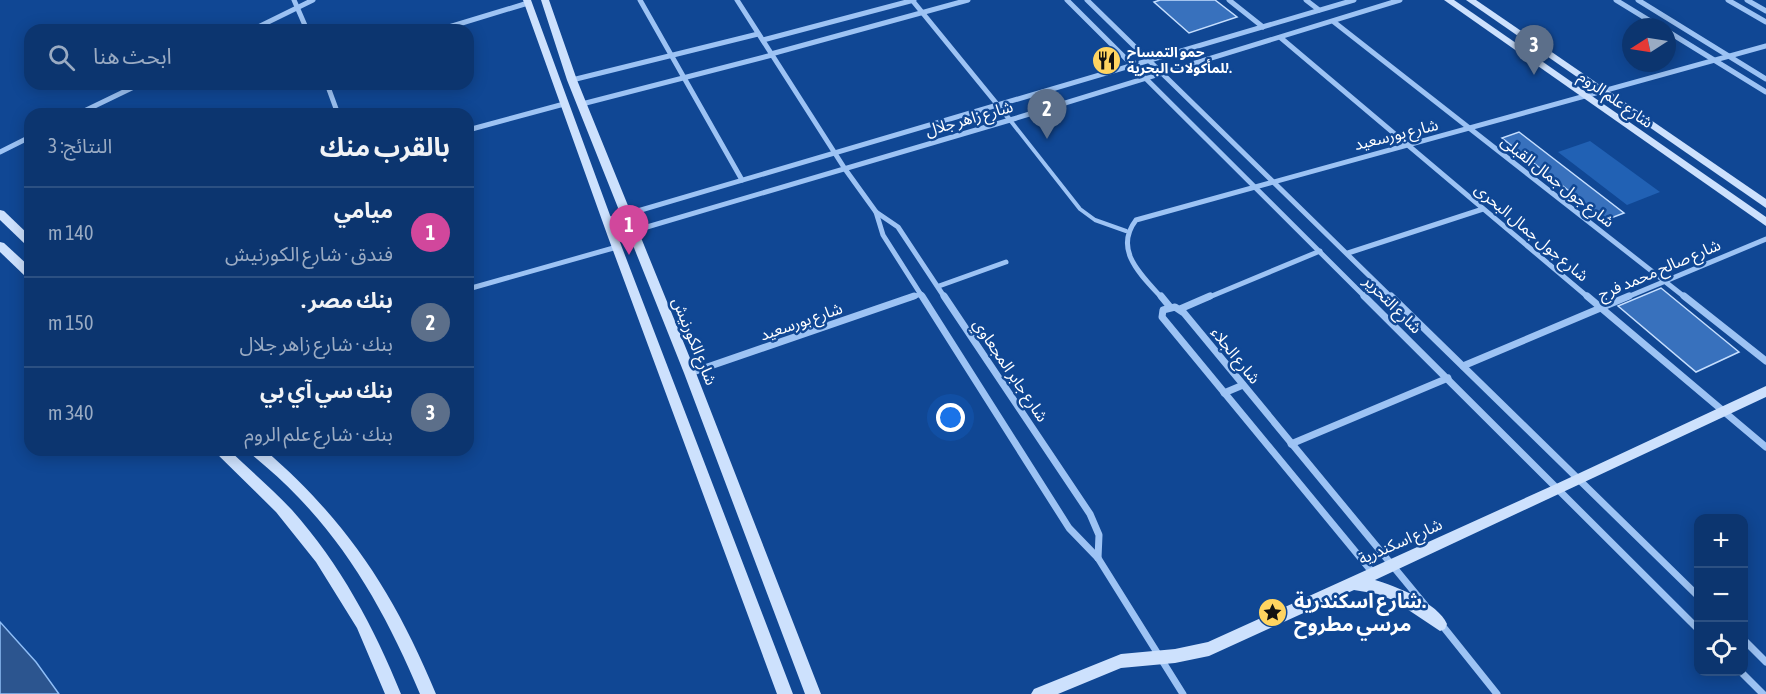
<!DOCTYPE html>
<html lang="ar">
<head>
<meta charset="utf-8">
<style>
	:root { --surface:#0c356f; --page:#153d74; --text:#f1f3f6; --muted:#9aabc3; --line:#2c5082; --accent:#8c9099 }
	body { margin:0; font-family:"Asap Condensed","Noto Sans Arabic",sans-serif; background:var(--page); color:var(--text); direction:rtl }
	.controls { position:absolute; right:18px; bottom:18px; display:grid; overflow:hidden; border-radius:12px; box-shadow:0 3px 15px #0003 }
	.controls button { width:54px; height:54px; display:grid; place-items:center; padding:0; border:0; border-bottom:2px solid var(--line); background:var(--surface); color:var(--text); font:30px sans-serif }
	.compass { position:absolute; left:1622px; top:18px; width:54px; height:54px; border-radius:50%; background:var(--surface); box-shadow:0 3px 15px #0003; rotate:258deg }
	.you { position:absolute; left:951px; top:418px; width:21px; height:21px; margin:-15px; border:4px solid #fff; border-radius:50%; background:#1a73e8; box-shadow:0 0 0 9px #1a73e833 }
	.badge { display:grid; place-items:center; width:39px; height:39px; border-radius:50%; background:var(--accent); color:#fff; font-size:20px; font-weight:700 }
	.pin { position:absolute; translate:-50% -50px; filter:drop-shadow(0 2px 3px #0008) }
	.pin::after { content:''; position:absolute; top:32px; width:21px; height:18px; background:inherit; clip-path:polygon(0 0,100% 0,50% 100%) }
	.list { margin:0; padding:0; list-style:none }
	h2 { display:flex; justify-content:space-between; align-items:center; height:78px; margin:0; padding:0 24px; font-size:26px }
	h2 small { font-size:20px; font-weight:400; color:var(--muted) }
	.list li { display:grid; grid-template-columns:39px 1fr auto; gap:18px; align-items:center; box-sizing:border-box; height:90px; padding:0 24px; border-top:2px solid var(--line) }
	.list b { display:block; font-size:22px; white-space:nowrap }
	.list p { margin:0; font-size:20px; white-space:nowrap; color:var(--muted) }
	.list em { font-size:20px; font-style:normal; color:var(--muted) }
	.icon { flex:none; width:33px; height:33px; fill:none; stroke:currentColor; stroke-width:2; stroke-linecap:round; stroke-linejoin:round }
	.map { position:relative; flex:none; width:1766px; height:694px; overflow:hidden; direction:ltr }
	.search { position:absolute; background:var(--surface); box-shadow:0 3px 15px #0003; left:24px; top:24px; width:450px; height:66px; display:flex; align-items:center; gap:15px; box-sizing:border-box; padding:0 21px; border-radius:18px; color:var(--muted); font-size:22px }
	.panel { position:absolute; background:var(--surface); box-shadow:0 3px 15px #0003; left:24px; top:108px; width:450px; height:348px; border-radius:18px; direction:rtl }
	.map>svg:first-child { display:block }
</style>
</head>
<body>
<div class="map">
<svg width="1766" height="694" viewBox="0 0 1766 694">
	<rect width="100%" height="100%" fill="#104794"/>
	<polygon fill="#2161b4" points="1590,141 1660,192 1627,205 1558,152"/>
	<polygon fill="#2c558f" stroke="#8fbef7" stroke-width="1.5" points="0,622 36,662 59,694 0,694"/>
	<g fill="#3871bd" stroke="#c5defe" stroke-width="1.5">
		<polygon points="1160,0 1215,0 1237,17 1189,33 1154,2"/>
		<polygon points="1519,132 1624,213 1606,220 1502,138"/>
		<polygon points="1661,288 1739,352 1696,372 1618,306"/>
	</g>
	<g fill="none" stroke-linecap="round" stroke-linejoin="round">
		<polyline stroke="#9dc3f4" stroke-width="4" points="1010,120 1080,209 1095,220 1126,231"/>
		<g stroke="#9dc3f4" stroke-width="5">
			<polyline points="294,0 307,30"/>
			<polyline points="640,0 742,180"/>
			<polyline points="737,0 845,169 876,212 898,227 945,298"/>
			<polyline points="912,0 1010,120"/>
			<polyline points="1067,0 1366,298"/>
			<polyline points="1087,0 1392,298"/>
			<polyline points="1229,0 1263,27"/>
			<polyline points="1306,0 1319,10"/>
			<polyline points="1616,0 1660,27"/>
			<polyline points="1638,0 1766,79"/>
			<polyline points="1728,0 1766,22"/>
			<polyline points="1747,0 1766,11"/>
			<polyline points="1334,22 1686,298"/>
			<polyline points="252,30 313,0"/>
			<polyline points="439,30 528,3"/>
			<polyline points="1667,31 1766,92"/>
			<polyline points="1281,38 1589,298"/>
			<polyline points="763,40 914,0"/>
			<polyline points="771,54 968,0"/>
			<polyline points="572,80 758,34"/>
			<polyline points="327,84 338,114"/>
			<polyline points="582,104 772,55"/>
			<polyline points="78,114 140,84"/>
			<polyline points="468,130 564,104"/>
			<polyline points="0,152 30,137"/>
			<polyline points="876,212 883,235 923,298"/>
			<polyline points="607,220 1354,0"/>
			<polyline points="613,237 1010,120 1400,0"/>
			<polyline points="1348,253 1483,209"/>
			<polyline points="939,286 1006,262"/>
			<polyline points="468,289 617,247"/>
			<polyline points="910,298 921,294"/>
			<path d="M1162,298C1141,275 1113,250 1136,220L1766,46"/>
			<polyline points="1207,298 1320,251"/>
			<polyline points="1625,298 1766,239"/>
		</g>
		<g stroke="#9dc3f4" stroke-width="7">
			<polyline points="922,296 1069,528 1098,558 1183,694"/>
			<polyline points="944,296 1090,514 1099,535 1098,558"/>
			<polyline points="1161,296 1170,307"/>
			<polyline points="1364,296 1698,629"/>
			<polyline points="1391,296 1698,596"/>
			<polyline points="1587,296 1766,447"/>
			<polyline points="1684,296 1766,361"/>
			<polyline points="1180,309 1210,296"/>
			<polyline points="1463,366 1629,296"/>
			<polyline points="690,373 914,296"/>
			<polyline points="1224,393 1243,385"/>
			<polyline points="1291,444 1448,378"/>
			<polyline points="1373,573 1162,317 1163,310 1175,307 1184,313 1425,605"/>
			<polyline points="1441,624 1497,694"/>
			<polyline points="1744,640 1766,662"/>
			<polyline points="1741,672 1763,694"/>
		</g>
		<g fill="#cde1fd" fill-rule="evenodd">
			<polygon points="523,0 531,0 618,237 793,694 777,694 608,237"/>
			<polygon points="541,0 549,0 577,80 696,373 821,694 805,694 684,373 567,80"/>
			<polygon points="1444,0 1454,0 1766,217 1766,226"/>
			<polygon points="1466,0 1476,0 1766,199 1766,208"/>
			<polygon points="0,210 4,211 30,236 30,246 26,245 0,220"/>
			<polygon points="0,242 4,243 30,267 30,278 26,277 0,252"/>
			<path d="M1766,386V397L1375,580C1396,586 1438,603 1447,624L1445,629L1440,631L1395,601L1378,594L1354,590L1209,656L1175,663L1121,668L1058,694H1031L1034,689L1121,654L1175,649L1208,642L1554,485Z"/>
			<path d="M213,450H229C250,470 272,489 292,510C340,564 374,627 401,694H385L357,628L316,562L276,512Z"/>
			<path d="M249,450H265C348,522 394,593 436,694H420C390,622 353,554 299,498C284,482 268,468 251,454Z"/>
		</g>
	</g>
	<defs>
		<symbol id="restaurant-disc" viewBox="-11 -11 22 22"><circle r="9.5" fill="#ffd460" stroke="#104794"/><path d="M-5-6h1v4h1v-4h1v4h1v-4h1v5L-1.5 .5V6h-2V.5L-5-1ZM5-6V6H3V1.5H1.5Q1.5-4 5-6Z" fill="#111"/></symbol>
		<symbol id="sight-disc" viewBox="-11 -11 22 22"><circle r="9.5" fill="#ffd460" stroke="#104794"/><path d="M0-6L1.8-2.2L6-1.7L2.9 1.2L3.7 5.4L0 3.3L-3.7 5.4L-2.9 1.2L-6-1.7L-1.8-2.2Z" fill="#111"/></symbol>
	</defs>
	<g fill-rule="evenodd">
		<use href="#restaurant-disc" x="1090" y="44" width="33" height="33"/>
		<use href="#sight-disc" x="1256" y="596" width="33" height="33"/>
	</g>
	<g text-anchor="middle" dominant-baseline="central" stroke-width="5" stroke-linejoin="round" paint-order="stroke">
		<g font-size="14" font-weight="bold" fill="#fff" stroke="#104794" text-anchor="start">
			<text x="1127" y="52">حمو التمساح<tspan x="1127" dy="16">للمأكولات البحرية.</tspan></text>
		</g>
		<g font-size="16" fill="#fff" stroke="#104794">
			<text transform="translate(1616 99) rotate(35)">شارع علم الروم</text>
			<text transform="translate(969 118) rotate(-16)">شارع زاهر جلال</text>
			<text transform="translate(1396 134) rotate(-14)">شارع بورسعيد</text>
			<text transform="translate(1558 181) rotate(38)">شارع جول جمال القبلى</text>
			<text transform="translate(1532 232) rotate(40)">شارع جول جمال البحرى</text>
			<text transform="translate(1659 269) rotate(-23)">شارع صالح محمد فرج</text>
			<text transform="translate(1393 304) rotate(45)">شارع التحرير</text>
			<text transform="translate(801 321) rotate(-19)">شارع بورسعيد</text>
			<text transform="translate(695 341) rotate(68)">شارع الكورنيش</text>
			<text transform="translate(1236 355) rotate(51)">شارع الجلاء</text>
			<text transform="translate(1011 370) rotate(56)">شارع جابر المجعاوي</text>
			<text transform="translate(1400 541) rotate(-24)">شارع اسكندرية</text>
		</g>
		<g font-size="20" font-weight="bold" fill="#fff" stroke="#104794" text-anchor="start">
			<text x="1294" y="600">شارع اسكندرية.<tspan x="1294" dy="23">مرسي مطروح</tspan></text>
		</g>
	</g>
</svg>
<div class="controls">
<button>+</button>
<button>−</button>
<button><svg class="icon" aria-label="locate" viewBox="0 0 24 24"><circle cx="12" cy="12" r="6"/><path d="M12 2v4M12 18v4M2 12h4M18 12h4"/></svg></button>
</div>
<svg class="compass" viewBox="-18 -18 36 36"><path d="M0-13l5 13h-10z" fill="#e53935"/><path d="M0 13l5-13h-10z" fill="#9aabc3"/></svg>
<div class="you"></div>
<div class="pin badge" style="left:629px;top:255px;background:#d1479c">1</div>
<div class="pin badge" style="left:1047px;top:139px;background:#5c6f8a">2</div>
<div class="pin badge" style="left:1534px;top:75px;background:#5c6f8a">3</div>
<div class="search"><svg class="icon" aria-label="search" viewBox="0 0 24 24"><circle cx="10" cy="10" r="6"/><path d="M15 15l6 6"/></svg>ابحث هنا</div>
<section class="panel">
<h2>بالقرب منك<small>النتائج: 3</small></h2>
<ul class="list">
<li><span class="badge" style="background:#d1479c">1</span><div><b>ميامي</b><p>فندق · شارع الكورنيش</p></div><em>140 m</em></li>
<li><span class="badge" style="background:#5c6f8a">2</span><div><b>بنك مصر .</b><p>بنك · شارع زاهر جلال</p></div><em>150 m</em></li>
<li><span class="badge" style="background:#5c6f8a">3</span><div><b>بنك سي آي بي</b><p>بنك · شارع علم الروم</p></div><em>340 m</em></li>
</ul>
</section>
</div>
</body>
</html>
